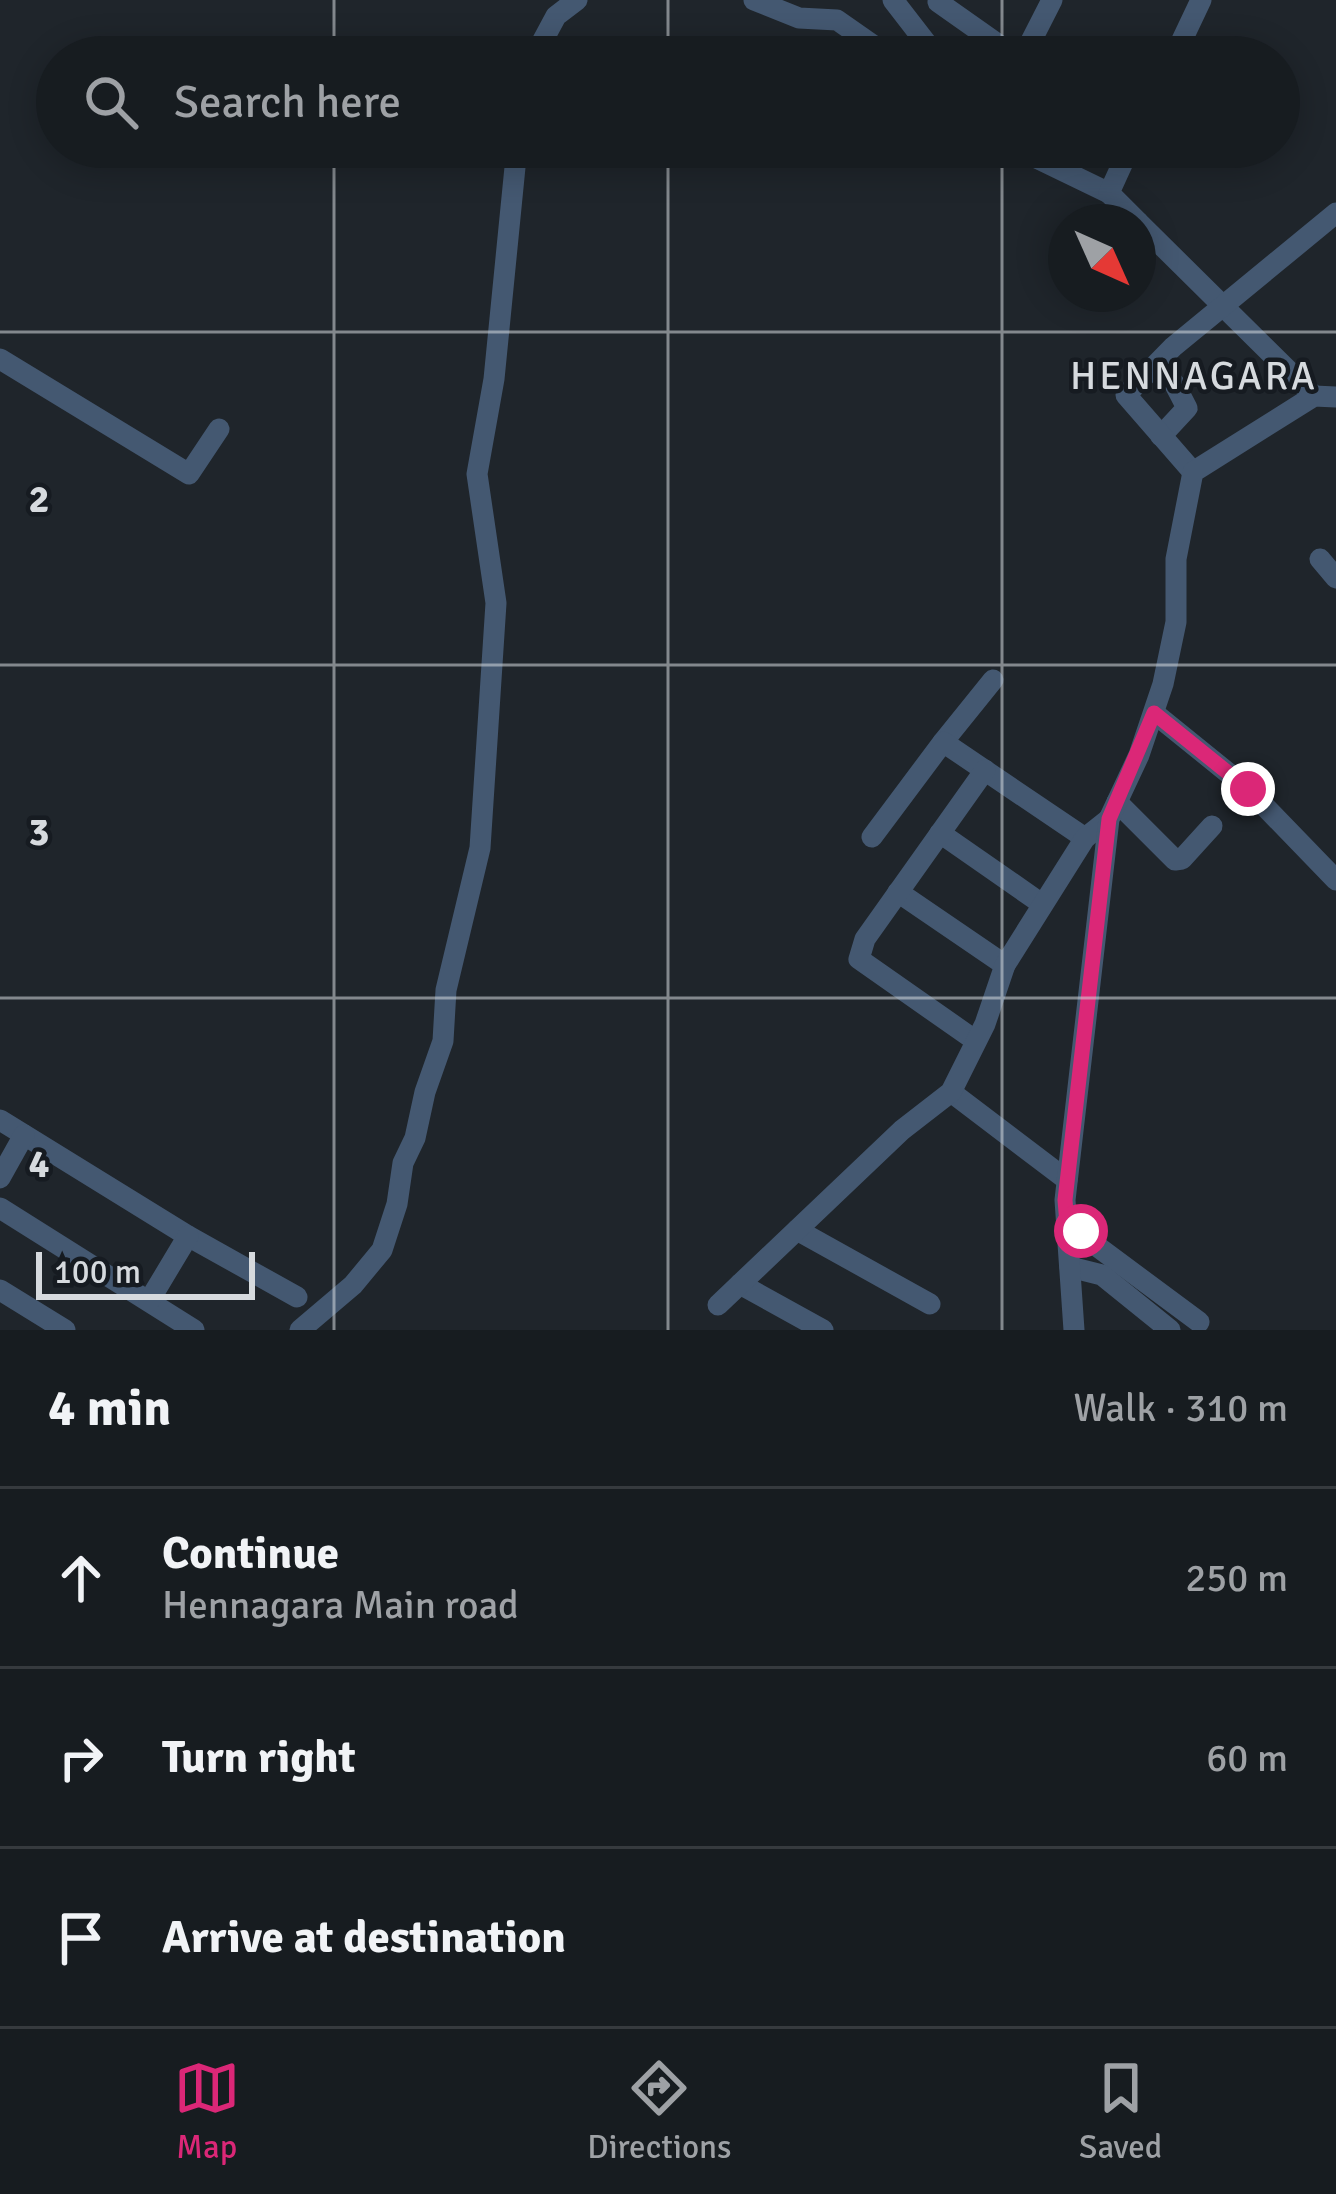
<!DOCTYPE html>
<html lang="en">
<head>
<meta charset="utf-8">
<style>
	:root { --surface:#171c20; --page:#24292d; --text:#f1f3f6; --muted:#9ea1a5; --line:#363a3e; --accent:#db2777 }
	body { margin:0; font-family:Signika,sans-serif; background:var(--page); color:var(--text) }
	.compass { position:absolute; left:1048px; top:204px; width:108px; height:108px; border-radius:50%; background:var(--surface); box-shadow:0 6px 30px #0003; rotate:135deg }
	.scale { position:absolute; left:36px; bottom:30px; width:219px; box-sizing:border-box; padding-left:12px; border:6px solid #d6dade; border-top:0; font-size:33px; line-height:42px; white-space:nowrap; color:#d6dade; -webkit-text-stroke:9px #161b21; paint-order:stroke }
	.stop { position:absolute; width:36px; height:36px; margin:-27px; border:9px solid #db2777; border-radius:50%; background:#fff }
	.stop.end { background:#db2777; border-color:#fff; box-shadow:0 3px 12px #0008 }
	.list { margin:0; padding:0; list-style:none }
	h2 { display:flex; justify-content:space-between; align-items:center; height:156px; margin:0; padding:0 48px; font-size:51px }
	h2 small { font-size:39px; font-weight:400; color:var(--muted) }
	.list li { display:grid; grid-template-columns:78px 1fr auto; gap:36px; align-items:center; box-sizing:border-box; height:180px; padding:0 48px; border-top:3px solid var(--line) }
	.list b { display:block; font-size:45px; white-space:nowrap }
	.list p { margin:0; font-size:39px; white-space:nowrap; color:var(--muted) }
	.list em { font-size:39px; font-style:normal; color:var(--muted) }
	.icon { flex:none; width:66px; height:66px; fill:none; stroke:currentColor; stroke-width:2; stroke-linecap:round; stroke-linejoin:round }
	.map { position:relative; flex:none; width:1336px; height:1330px; overflow:hidden }
	.search { position:absolute; background:var(--surface); box-shadow:0 6px 30px #0003; left:36px; right:36px; top:36px; height:132px; display:flex; align-items:center; gap:30px; box-sizing:border-box; padding:0 42px; border-radius:66px; color:var(--muted); font-size:45px }
	.sheet { height:696px; background:var(--surface) }
	nav { display:flex; justify-content:space-around; align-items:center; box-sizing:border-box; height:168px; border-top:3px solid var(--line); background:var(--surface); font-size:33px; color:var(--muted) }
	nav a { display:grid; justify-items:center; gap:6px }
	nav .on { color:var(--accent) }
	.map>svg:first-child { display:block }
</style>
</head>
<body>
<div class="map">
<svg width="1336" height="1330" viewBox="0 0 1336 1330">
	<rect width="100%" height="100%" fill="#1f252b"/>
	<g fill="none" stroke-linecap="round" stroke-linejoin="round">
		<g stroke="#445871" stroke-width="21">
			<polyline points="754,0 799,18 837,20 890,57"/>
			<polyline points="893,0 937,57"/>
			<polyline points="938,2 1016,57"/>
			<polyline points="534,57 556,16 577,0"/>
			<polyline points="1023,57 1052,0"/>
			<polyline points="1174,57 1201,0"/>
			<polyline points="1014,147 1109,193"/>
			<polyline points="1130,147 1109,193 1138,222"/>
			<polyline points="1138,222 1314,396"/>
			<polyline points="0,359 189,474 219,429"/>
			<polyline points="1161,436 1187,408 1174,383"/>
			<polyline points="1193,472 1126,395 1173,347 1336,213"/>
			<polyline points="1320,559 1336,578"/>
			<polyline points="1154,713 1248,789 1336,880"/>
			<polyline points="943,742 993,680"/>
			<polyline points="1117,802 1175,860 1182,859 1212,826"/>
			<polyline points="940,833 1042,904"/>
			<polyline points="872,837 943,742 1085,838"/>
			<polyline points="898,892 1005,965"/>
			<polyline points="976,1041 859,959 865,939 985,770"/>
			<polyline points="951,1092 1067,1180"/>
			<polyline points="0,1120 188,1236 297,1297"/>
			<polyline points="0,1178 24,1135"/>
			<polyline points="0,1208 194,1330"/>
			<polyline points="1067,1224 1199,1322"/>
			<polyline points="797,1230 930,1304"/>
			<polyline points="1070,1267 1102,1275 1170,1330"/>
			<polyline points="740,1284 823,1330"/>
			<polyline points="0,1290 65,1330"/>
			<polyline points="149,1301 188,1236"/>
			<polyline points="718,1305 902,1130 951,1092 985,1024 1005,965 1085,838 1109,819"/>
			<polyline points="300,1330 353,1285 382,1250 397,1204 403,1163 415,1138 425,1092 443,1041 446,990 480,848 496,603 477,474 494,379 517,147"/>
			<polyline points="1074,1330 1065,1200 1109,819 1139,755 1163,684 1176,622 1176,559 1193,472 1314,396 1336,397"/>
		</g>
	</g>
	<g fill="none" stroke-linecap="round" stroke-linejoin="round">
		<polyline stroke="#db2777" stroke-width="15" points="1081,1231 1067,1224 1065,1200 1109,819 1154,713 1248,789"/>
	</g>
	<path fill="none" stroke="#d6dade" stroke-width="3" stroke-opacity="0.55" d="M334,0V57M668,0V57M1002,0V57M334,147V1330M668,147V1330M1002,147V1330M0,332H1336M0,665H1336M0,998H1336"/>
	<g text-anchor="middle" dominant-baseline="central" stroke-width="9" stroke-linejoin="round" paint-order="stroke">
		<g font-size="39" letter-spacing="3" fill="#d6dade" stroke="#161b21">
			<text x="1194" y="376">HENNAGARA</text>
		</g>
	</g>
	<g font-size="39" text-anchor="middle" font-weight="bold" fill="#d6dade" stroke="#161b21" stroke-width="9" stroke-linejoin="round" paint-order="stroke">
		<text x="39" y="512">2</text>
		<text x="39" y="845">3</text>
		<text x="39" y="1177">4</text>
	</g>
</svg>
<svg class="compass" viewBox="-18 -18 36 36"><path d="M0-13l5 13h-10z" fill="#e53935"/><path d="M0 13l5-13h-10z" fill="#9ea1a5"/></svg>
<div class="scale">100 m</div>
<div class="stop" style="left:1081px;top:1231px"></div>
<div class="stop end" style="left:1248px;top:789px"></div>
<div class="search"><svg class="icon" aria-label="search" viewBox="0 0 24 24"><circle cx="10" cy="10" r="6"/><path d="M15 15l6 6"/></svg>Search here</div>
</div>
<section class="sheet">
<h2>4 min<small>Walk · 310 m</small></h2>
<ul class="list">
<li><svg class="icon" aria-label="ahead" viewBox="0 0 24 24"><path d="M12 20V5M6 11l6-6 6 6"/></svg><div><b>Continue</b><p>Hennagara Main road</p></div><em>250 m</em></li>
<li><svg class="icon" aria-label="right" viewBox="0 0 24 24"><path d="M7 20v-9h11M14 6l5 5-5 5"/></svg><div><b>Turn right</b></div><em>60 m</em></li>
<li><svg class="icon" aria-label="arrive" viewBox="0 0 24 24"><path d="M6 21V4h12l-3 4 3 4H6"/></svg><div><b>Arrive at destination</b></div></li>
</ul>
</section>
<nav>
<a class="on"><svg class="icon" aria-label="map" viewBox="0 0 24 24"><path d="M3 6l6-2 6 2 6-2v14l-6 2-6-2-6 2zM9 4v14M15 6v14"/></svg>Map</a>
<a><svg class="icon" aria-label="directions" viewBox="0 0 24 24"><path d="M12 3l9 9-9 9-9-9zM9 14v-3h6M13 9l2 2-2 2"/></svg>Directions</a>
<a><svg class="icon" aria-label="saved" viewBox="0 0 24 24"><path d="M7 4h10v16l-5-4-5 4z"/></svg>Saved</a>
</nav>
</body>
</html>
